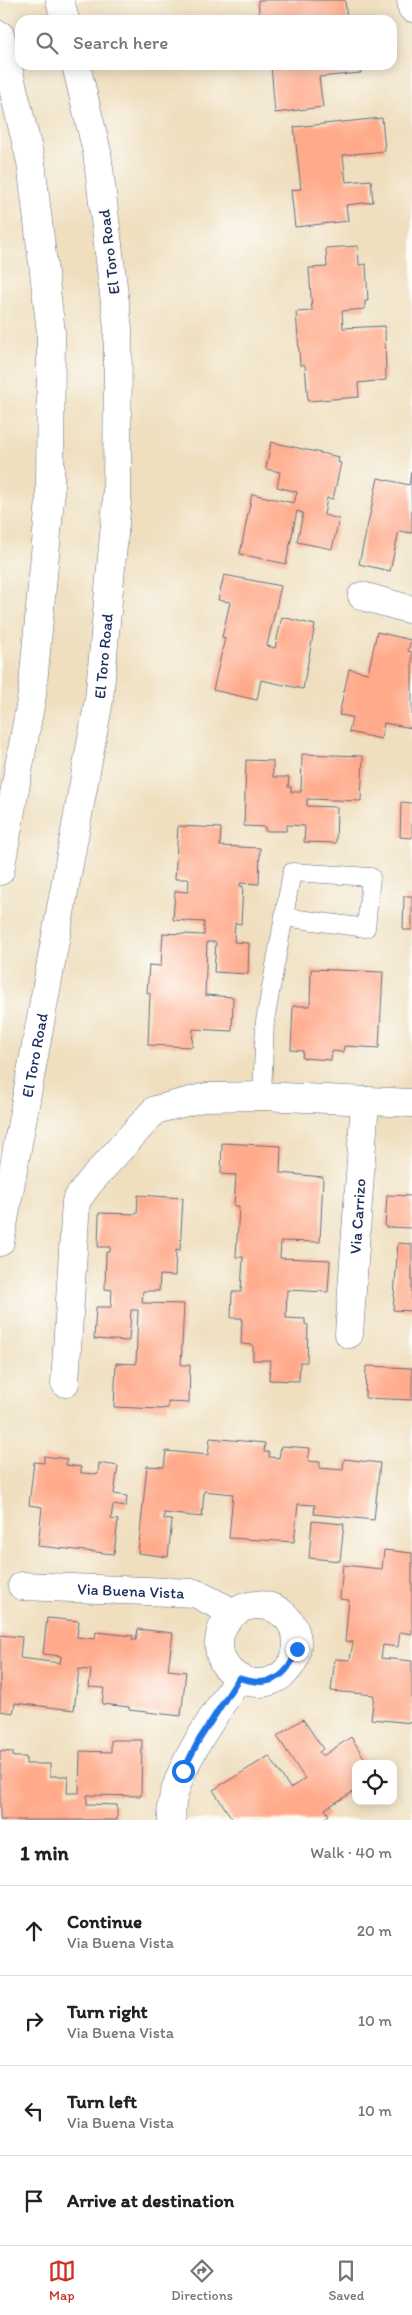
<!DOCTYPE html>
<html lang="en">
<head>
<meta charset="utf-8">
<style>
	:root { --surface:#fff; --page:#f6f6f6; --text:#222; --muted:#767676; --line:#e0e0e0; --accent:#c8321e }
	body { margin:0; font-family:Itim,sans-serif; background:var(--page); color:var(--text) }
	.controls { position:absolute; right:15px; bottom:15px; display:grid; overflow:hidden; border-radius:10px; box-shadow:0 2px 12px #0003 }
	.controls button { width:45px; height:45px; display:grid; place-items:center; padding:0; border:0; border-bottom:1px solid var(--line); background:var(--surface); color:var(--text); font:25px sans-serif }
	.stop { position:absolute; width:15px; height:15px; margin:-11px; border:4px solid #1a73e8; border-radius:50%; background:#fff }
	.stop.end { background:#1a73e8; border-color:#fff; box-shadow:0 1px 5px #0008 }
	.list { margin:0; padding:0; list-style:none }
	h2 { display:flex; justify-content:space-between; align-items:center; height:65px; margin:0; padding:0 20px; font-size:21px }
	h2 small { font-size:16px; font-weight:400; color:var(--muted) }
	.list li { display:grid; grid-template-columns:32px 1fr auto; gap:15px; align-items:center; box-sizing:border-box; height:90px; padding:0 20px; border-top:1px solid var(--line) }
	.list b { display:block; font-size:19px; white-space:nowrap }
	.list p { margin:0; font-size:16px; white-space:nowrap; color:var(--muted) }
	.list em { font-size:16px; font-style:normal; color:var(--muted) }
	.icon { flex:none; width:28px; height:28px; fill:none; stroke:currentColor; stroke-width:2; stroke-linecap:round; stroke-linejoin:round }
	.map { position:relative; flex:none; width:412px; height:1820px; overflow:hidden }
	.search { position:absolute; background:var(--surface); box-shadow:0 2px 12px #0003; left:15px; right:15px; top:15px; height:55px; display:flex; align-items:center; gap:12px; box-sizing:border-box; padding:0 18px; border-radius:15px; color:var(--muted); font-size:19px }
	.sheet { height:425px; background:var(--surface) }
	nav { display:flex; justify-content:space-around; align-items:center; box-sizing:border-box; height:70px; border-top:1px solid var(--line); background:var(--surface); font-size:14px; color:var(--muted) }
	nav a { display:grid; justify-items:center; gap:2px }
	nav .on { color:var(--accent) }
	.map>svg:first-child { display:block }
</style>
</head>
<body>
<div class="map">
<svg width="412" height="1820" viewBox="0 0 412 1820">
	<rect width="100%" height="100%" fill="#fdfcf7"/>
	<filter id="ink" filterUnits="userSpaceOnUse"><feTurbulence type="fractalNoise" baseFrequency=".02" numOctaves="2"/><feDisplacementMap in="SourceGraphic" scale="10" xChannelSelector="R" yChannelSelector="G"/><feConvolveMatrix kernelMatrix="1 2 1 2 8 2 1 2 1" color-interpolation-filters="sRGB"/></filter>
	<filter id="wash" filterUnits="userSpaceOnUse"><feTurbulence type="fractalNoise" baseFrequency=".0096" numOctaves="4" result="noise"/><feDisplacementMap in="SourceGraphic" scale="20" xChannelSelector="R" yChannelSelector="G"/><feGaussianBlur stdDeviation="1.12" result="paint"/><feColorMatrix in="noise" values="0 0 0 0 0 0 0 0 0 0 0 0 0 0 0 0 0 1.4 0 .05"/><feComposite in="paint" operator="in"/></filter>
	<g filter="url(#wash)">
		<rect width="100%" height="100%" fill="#efdfbf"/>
		<g id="blocks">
			<g fill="#ffaa8b">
				<polygon points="258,0 345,0 347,20 260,20"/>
				<polygon points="271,65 360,65 361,73 319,77 323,107 275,113"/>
				<polygon points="382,118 385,151 343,155 346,182 371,180 373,202 346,205 348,221 295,227 291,190 301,189 294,127"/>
				<polygon points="358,246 359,265 366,264 368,301 365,301 365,309 342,311 343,328 385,326 386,380 358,383 359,397 308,401 305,365 300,365 296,312 312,311 309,268 327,267 326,248"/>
				<polygon points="271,442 339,457 338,462 341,463 333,499 327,498 324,515 339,519 332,549 297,542 303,513 297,511 286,564 240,554 252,494 294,503 297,492 277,487 280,472 266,469"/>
				<polygon points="411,472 412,533 399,531 390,571 359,564 378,478 409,485"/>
				<polygon points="224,575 281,586 267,646 275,648 282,617 315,625 303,689 261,680 257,700 213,690 225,638 222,637 230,602 218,600"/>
				<polygon points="377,632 411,640 408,651 412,652 412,728 384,723 381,739 349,732 352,717 339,715 349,669 368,673"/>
				<polygon points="302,754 363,756 361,801 307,799 307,806 337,807 336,843 304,842 305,826 287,825 286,831 265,831 265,827 244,826 246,760 273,761 273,777 289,777 288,787 291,787 291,792 301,792"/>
				<polygon points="401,802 412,803 412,838 400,837"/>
				<polygon points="178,826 221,828 220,846 260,848 259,884 240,883 240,886 243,886 241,924 235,923 234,942 249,943 248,974 214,972 216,942 207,942 205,995 233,997 232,1031 193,1029 192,1047 148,1045 150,993 147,993 149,965 161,966 163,933 204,935 204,922 173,920 175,891 188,892 189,879 175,879"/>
				<polygon points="404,896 412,896 412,930 403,930"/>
				<polygon points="311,969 383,972 379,1048 344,1046 343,1052 332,1051 331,1060 302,1058 303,1051 291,1050 293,1006 310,1006"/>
				<polygon points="222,1143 281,1146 280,1173 323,1177 320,1242 281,1241 280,1258 330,1260 328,1292 287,1290 286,1318 305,1319 305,1324 308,1325 307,1362 300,1362 299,1381 269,1380 270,1360 253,1360 253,1345 241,1344 242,1318 231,1318 232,1292 241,1292 243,1257 236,1257 239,1206 234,1206 236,1175 221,1174"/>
				<polygon points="138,1195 183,1198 180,1251 176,1250 175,1276 160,1275 159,1291 143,1291 142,1303 184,1304 181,1365 190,1365 189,1403 168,1402 168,1408 160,1409 114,1407 116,1363 136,1364 138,1310 131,1310 129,1341 94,1339 96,1307 111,1307 112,1290 105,1289 106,1252 110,1252 110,1247 98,1247 99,1213 137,1214"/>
				<polygon points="387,1195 412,1196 412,1228 385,1227"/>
				<polygon points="398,1243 412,1244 412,1311 393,1310"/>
				<polygon points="366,1366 412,1368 412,1400 365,1398"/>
				<polygon points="210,1438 265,1443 264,1452 269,1452 269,1457 279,1458 281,1446 310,1448 308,1461 320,1462 320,1468 343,1470 344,1459 380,1463 374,1520 314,1514 315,1505 298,1504 294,1542 229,1538 233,1494 204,1491 202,1517 164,1513 164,1519 172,1520 168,1557 138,1553 147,1466 164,1467 166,1451 208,1455"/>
				<polygon points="44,1456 67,1459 66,1465 81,1467 81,1473 98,1474 99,1463 118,1466 114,1494 127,1496 126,1507 113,1505 111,1519 118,1520 114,1554 38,1546 42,1507 29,1505 34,1462 44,1463"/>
				<polygon points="312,1521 344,1524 340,1561 309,1558"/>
				<polygon points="384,1550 412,1553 412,1634 400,1632 398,1647 383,1645 381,1658 412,1661 412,1723 371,1719 374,1695 331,1691 335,1659 350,1660 353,1642 345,1641 349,1600 340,1599 343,1565 382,1569"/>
				<polygon points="47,1618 79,1621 77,1637 95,1639 96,1632 133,1636 132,1640 136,1640 138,1629 173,1633 168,1670 186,1672 181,1716 129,1710 129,1707 102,1704 104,1688 89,1687 91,1670 79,1669 74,1710 15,1703 13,1713 0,1711 0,1635 22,1637 20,1658 60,1663 61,1656 43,1654"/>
				<polygon points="303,1719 323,1749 319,1752 323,1756 351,1737 368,1764 356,1764 356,1790 325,1809 329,1815 322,1820 233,1820 213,1790 269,1756 290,1788 305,1779 277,1736"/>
				<polygon points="111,1740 142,1740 141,1796 87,1795 87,1804 117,1805 117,1820 0,1820 0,1751 13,1752 13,1757 26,1757 26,1764 50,1764 50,1776 68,1776 67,1793 79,1793 80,1751 111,1752"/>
			</g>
		</g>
	</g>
	<g filter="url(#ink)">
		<use href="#blocks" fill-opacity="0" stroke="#656d80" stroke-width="1"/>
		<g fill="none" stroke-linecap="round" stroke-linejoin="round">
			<defs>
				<polyline id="lane" points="262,1096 265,1021 292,872 371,877 366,928 284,917"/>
				<g id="street">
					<polyline points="411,0 412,8"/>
					<polyline points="362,596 412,610"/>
					<path id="s1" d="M349,1334L365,1101"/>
					<polyline points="65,1383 76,1201 90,1182 155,1110 206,1097 262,1096 412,1103"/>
					<path id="s2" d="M22,1586L195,1593L234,1613"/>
					<circle cx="258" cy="1644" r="39"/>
					<path d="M172,1820C165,1781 218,1710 239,1678"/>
				</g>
				<g id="primary">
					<polyline points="60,0 65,20"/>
					<polyline points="0,35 31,162 51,332 50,500 32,695 0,871"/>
					<path id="s3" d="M0,1242L99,700L117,501L118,328L97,152L76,65"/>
				</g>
			</defs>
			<use href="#lane" stroke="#656d80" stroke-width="19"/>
			<use href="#street" stroke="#656d80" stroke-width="29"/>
			<use href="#primary" stroke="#656d80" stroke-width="29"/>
			<use href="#lane" stroke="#fff" stroke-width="18"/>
			<use href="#street" stroke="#fff" stroke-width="28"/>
			<use href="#primary" stroke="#fff" stroke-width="28"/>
		</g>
	</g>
	<g fill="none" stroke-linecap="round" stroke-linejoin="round" filter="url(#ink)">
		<path stroke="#1a73e8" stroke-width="6" d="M183,1771L199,1740L239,1678C269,1688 287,1679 297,1649"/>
	</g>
	<g text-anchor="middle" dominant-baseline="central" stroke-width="4" stroke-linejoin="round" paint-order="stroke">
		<g font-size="16" fill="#1b2f5e" stroke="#fdfcf7">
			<text transform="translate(109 252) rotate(-97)">El Toro Road</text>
			<text stroke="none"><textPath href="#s3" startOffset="595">El Toro Road</textPath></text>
			<text stroke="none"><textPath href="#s3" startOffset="190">El Toro Road</textPath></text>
			<text stroke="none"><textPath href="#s1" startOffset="118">Via Carrizo</textPath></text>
			<text stroke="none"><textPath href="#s2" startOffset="109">Via Buena Vista</textPath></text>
		</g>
	</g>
</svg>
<div class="controls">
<button><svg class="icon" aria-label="locate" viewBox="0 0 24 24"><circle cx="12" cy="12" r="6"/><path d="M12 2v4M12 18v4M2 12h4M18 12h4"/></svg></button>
</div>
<div class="stop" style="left:183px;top:1771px"></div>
<div class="stop end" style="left:297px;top:1649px"></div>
<div class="search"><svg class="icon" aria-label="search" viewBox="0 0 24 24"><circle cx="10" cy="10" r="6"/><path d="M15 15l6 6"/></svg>Search here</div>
</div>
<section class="sheet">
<h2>1 min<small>Walk · 40 m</small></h2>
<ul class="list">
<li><svg class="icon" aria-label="ahead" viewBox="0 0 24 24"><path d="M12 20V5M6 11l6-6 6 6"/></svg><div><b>Continue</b><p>Via Buena Vista</p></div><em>20 m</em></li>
<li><svg class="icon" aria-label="right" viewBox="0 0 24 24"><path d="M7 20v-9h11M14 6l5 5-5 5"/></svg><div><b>Turn right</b><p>Via Buena Vista</p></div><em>10 m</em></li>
<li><svg class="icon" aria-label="left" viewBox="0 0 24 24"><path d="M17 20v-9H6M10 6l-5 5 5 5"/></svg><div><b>Turn left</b><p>Via Buena Vista</p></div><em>10 m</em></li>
<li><svg class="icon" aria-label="arrive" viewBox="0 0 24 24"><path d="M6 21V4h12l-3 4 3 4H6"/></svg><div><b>Arrive at destination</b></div></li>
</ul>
</section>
<nav>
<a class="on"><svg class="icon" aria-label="map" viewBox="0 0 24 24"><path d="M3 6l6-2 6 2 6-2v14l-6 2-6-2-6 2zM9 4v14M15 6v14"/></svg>Map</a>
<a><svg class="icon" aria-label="directions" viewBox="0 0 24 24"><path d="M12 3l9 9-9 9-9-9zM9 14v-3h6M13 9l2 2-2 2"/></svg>Directions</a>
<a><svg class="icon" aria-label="saved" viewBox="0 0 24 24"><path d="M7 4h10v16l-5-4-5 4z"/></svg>Saved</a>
</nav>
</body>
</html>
